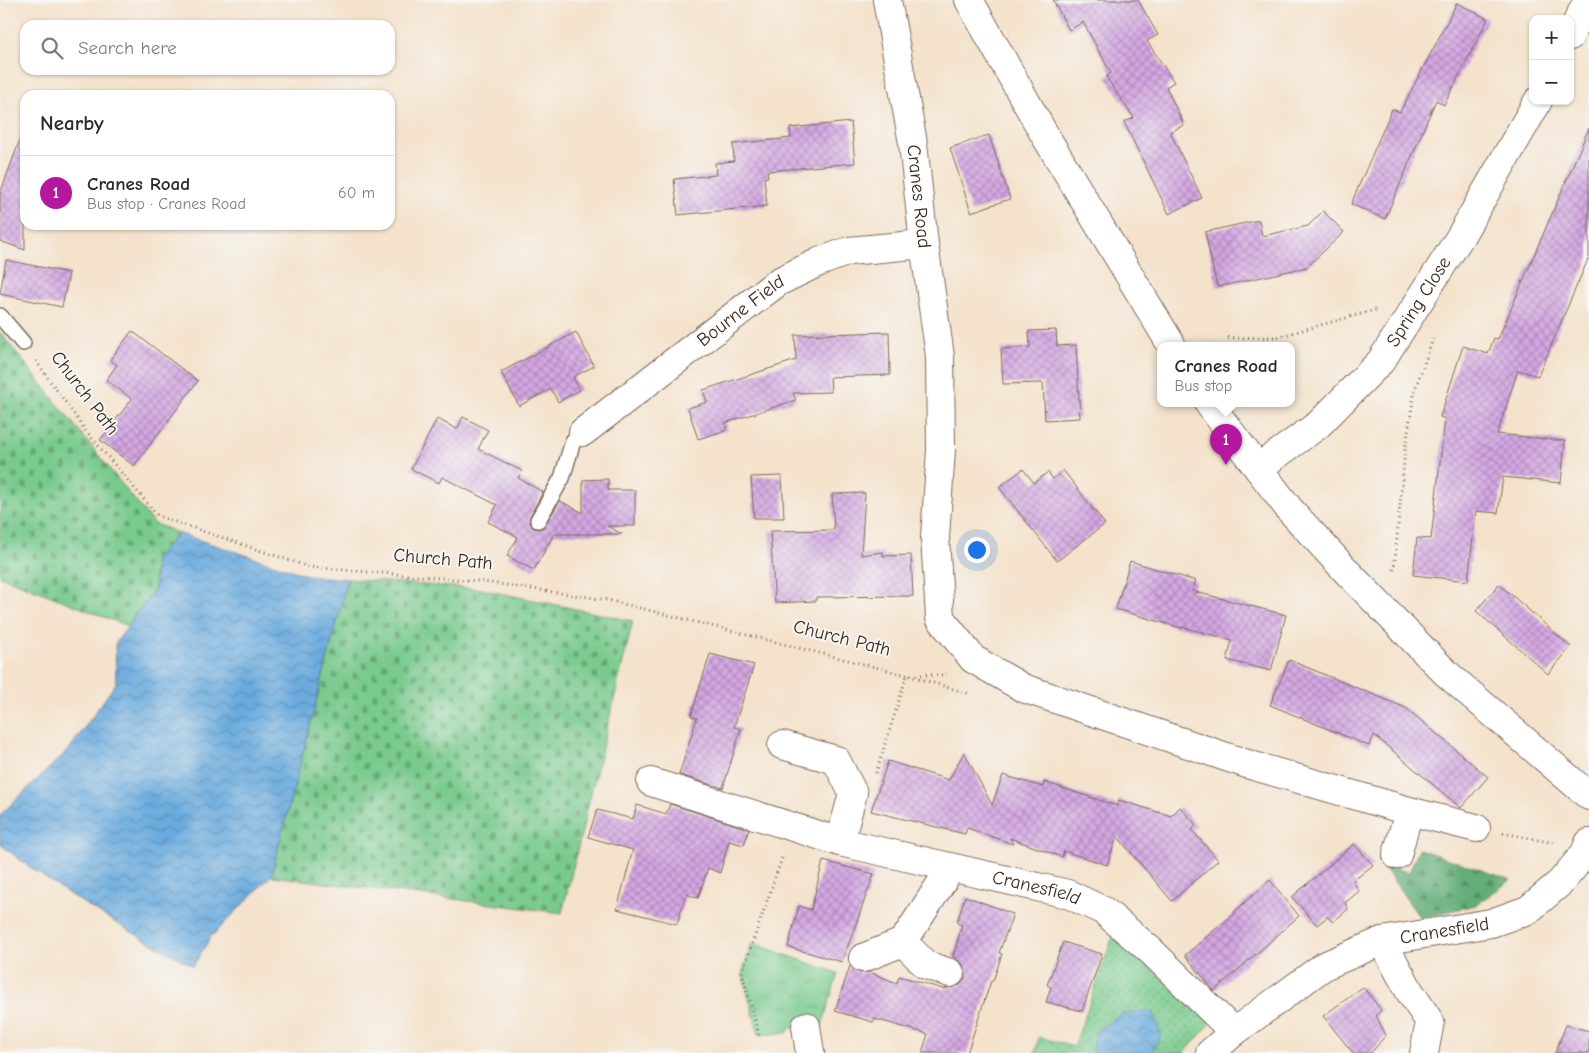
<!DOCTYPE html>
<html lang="en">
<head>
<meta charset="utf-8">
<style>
	:root { --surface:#fff; --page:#f2f2f3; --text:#2b2b33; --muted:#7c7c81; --line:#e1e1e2; --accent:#b5179e }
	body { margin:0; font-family:"Comic Neue",sans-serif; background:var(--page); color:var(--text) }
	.controls { position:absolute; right:15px; top:15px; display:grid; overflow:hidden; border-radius:10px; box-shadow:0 1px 4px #0004 }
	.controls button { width:45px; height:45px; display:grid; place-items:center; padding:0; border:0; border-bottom:1px solid var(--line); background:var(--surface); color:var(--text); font:25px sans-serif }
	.you { position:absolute; left:976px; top:549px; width:18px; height:18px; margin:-12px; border:4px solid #fff; border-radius:50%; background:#1a73e8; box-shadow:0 0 0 8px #1a73e833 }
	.badge { display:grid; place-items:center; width:32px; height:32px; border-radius:50%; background:var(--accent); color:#fff; font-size:16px; font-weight:700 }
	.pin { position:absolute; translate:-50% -41px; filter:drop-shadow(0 1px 2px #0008) }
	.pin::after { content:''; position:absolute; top:26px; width:18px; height:15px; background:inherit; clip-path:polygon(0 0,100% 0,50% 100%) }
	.popup { position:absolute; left:1157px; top:342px; width:138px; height:65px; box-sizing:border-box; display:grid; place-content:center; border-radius:10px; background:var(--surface); filter:drop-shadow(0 1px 4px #0005); font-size:16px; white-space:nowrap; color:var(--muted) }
	.popup b { font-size:19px; color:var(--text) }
	.popup::after { content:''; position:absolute; left:50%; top:100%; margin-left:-10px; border:10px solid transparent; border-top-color:var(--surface) }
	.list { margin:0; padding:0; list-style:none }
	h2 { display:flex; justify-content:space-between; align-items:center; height:65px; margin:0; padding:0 20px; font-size:21px }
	h2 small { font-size:16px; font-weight:400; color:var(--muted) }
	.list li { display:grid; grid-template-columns:32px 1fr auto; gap:15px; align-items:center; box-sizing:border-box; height:75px; padding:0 20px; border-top:1px solid var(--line) }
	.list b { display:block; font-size:19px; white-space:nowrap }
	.list p { margin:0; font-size:16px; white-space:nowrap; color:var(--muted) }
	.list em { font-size:16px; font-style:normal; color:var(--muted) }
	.icon { flex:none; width:28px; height:28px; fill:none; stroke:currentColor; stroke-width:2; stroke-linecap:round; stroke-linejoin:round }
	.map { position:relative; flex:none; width:1589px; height:1053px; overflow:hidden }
	.search { position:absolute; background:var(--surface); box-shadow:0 1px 4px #0004; left:20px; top:20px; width:375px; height:55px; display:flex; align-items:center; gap:12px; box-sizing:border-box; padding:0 18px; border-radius:15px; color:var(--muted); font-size:19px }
	.panel { position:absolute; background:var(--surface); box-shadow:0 1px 4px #0004; left:20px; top:90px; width:375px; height:140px; border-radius:15px }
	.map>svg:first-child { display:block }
</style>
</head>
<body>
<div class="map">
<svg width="1589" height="1053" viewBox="0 0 1589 1053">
	<defs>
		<pattern id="grass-dots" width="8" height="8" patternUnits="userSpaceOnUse" patternTransform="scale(1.25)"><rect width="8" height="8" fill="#78ca8d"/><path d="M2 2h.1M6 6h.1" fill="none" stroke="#64a473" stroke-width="1.8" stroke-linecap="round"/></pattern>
		<pattern id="forest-firs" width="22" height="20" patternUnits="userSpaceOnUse" patternTransform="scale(1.25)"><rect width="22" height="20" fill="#62ae78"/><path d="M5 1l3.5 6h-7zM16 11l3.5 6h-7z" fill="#528e62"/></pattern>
		<pattern id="cemetery-stones" width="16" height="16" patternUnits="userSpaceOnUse" patternTransform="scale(1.25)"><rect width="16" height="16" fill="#78ca8d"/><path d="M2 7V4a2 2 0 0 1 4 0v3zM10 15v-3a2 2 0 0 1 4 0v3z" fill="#64a473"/></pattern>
		<pattern id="park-tufts" width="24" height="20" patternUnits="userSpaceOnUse" patternTransform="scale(1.25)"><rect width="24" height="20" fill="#78ca8d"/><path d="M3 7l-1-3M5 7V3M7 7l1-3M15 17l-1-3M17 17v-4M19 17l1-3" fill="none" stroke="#64a473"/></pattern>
		<pattern id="water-waves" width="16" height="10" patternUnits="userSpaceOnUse" patternTransform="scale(1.25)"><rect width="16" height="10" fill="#6aabde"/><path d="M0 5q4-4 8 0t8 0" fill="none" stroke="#588bb3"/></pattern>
		<pattern id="building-cross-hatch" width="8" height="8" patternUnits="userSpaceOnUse" patternTransform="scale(1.25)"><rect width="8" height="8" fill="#d4a7e3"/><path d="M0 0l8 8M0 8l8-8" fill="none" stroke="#ad88b7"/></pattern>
	</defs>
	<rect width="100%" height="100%" fill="#f6f6f2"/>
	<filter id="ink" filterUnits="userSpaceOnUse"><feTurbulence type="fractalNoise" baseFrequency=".02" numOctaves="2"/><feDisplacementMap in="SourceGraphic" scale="10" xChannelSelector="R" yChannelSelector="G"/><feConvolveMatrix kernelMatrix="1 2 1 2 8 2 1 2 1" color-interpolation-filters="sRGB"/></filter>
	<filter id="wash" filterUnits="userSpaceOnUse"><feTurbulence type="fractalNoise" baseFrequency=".0096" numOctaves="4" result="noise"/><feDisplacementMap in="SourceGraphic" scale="20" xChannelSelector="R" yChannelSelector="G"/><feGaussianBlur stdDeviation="1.12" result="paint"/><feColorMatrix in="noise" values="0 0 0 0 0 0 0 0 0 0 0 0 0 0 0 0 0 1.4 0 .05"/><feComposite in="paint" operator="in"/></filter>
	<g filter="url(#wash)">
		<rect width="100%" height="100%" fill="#f4e2cb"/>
		<polygon fill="url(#grass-dots)" stroke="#5a7a56" points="1114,933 1211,1023 1184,1053 1035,1053 1039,1037 1074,1047"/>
		<polygon fill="url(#forest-firs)" stroke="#4e6c4b" points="1419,849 1511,880 1476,905 1420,918 1383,866 1409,872"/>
		<g fill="url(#cemetery-stones)" stroke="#5a7a56">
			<polygon points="0,332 153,523 178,533 155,559 155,589 127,626 0,576"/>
			<polygon points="348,579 481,589 633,621 562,913 271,876"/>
		</g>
		<polygon fill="url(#park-tufts)" stroke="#5a7a56" points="752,943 838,973 822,1026 790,1028 787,1033 759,1035 742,973"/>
		<g fill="url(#water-waves)" stroke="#526a7e">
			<path d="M178,533L307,575L348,579L271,876L211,937L193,966C126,930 59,892 0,844V815L70,748L116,683L115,644L155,589V559Z"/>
			<polygon points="1153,1011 1161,1035 1151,1053 1091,1053 1096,1031 1121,1014"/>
		</g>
		<g id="blocks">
			<g fill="url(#building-cross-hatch)">
				<polygon points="1053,0 1138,0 1158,35 1147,41 1174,82 1166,87 1184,125 1170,132 1202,198 1169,214 1124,122 1134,118 1106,77 1111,73 1083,22 1069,30"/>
				<polygon points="1457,3 1488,19 1444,105 1436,100 1385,219 1351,204 1392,109 1400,112"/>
				<polygon points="851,122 855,163 767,171 768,177 764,178 767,206 678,215 674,179 716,175 715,163 734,161 733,144 791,138 790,128"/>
				<polygon points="1589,128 1589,257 1538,376 1518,370 1497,434 1565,441 1561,483 1503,477 1498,513 1476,511 1468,581 1413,575 1417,538 1431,539 1445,419 1440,417 1463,346 1488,354 1494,338 1498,339"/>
				<polygon points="22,134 25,135 25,250 0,241 0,194"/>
				<polygon points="989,135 1010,199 971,212 950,148"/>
				<polygon points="1323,211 1344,232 1307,267 1217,287 1205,232 1259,220 1262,236 1308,226"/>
				<polygon points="6,260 69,273 62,307 0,294"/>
				<polygon points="1056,330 1057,346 1076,345 1080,418 1045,420 1043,383 1003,384 1001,349 1030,347 1029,331"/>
				<polygon points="132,331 198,381 134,466 100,440 132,399 106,380 117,365 110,360"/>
				<polygon points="576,332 594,366 573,377 580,390 558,402 551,389 519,406 501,372"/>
				<polygon points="889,332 890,375 830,377 831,392 793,393 796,400 725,423 727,430 698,439 688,408 707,402 703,390 796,360 795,335"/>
				<polygon points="463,417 488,430 478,449 522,471 518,478 543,492 530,516 529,521 533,528 543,528 560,501 583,513 583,480 608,479 608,490 635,490 635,526 607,526 622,534 554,534 534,570 507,556 518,537 488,522 497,505 442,477 439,483 411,469 437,419 457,429"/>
				<polygon points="1023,469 1034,483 1048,472 1053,479 1063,470 1105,524 1057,561 999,487"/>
				<polygon points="782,476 784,518 754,518 751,477"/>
				<polygon points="865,493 861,555 883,552 883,556 911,555 913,596 816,597 816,601 775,603 770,531 834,530 832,494"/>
				<polygon points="1130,561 1196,581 1192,591 1286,615 1271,671 1227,660 1232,640 1182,627 1181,628 1116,609"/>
				<polygon points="1499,584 1571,647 1548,674 1476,611"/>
				<polygon points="710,654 754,665 734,727 741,729 723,788 679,775 697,718 691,716"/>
				<polygon points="1289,660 1406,708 1488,777 1461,808 1374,735 1369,746 1270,705"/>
				<polygon points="964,752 992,805 1003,775 1043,787 1044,782 1117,806 1119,800 1171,816 1180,807 1196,825 1192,830 1218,860 1172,901 1117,836 1107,865 1064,851 1062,857 1010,838 1013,844 967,828 965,834 871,811 888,761 949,780"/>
				<polygon points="670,804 749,829 744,845 729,841 720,873 708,868 698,898 686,894 677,924 617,909 633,850 588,837 597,810 633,819 637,805 666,814"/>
				<polygon points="1354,844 1373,865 1353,881 1359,891 1345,903 1348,909 1333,922 1327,917 1317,925 1292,897"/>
				<polygon points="823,861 874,874 842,962 788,947 799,906 811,910"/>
				<polygon points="1270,880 1299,916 1214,991 1185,955 1235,913 1234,912"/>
				<polygon points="965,896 1013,914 999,953 1002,954 993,981 991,981 967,1053 922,1053 928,1034 875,1019 873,1022 835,1011 850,966 860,973 869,972 897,983 899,976 943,989 960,985 965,978 965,969 961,962 953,957 962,925 957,923"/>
				<polygon points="1063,942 1102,954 1082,1011 1046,1002 1051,987 1047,985"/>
				<polygon points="1363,987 1381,1010 1376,1016 1386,1035 1371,1053 1353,1053 1323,1016"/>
				<polygon points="1566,1025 1589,1031 1589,1053 1555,1053"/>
			</g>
		</g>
	</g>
	<g filter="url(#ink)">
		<use href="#blocks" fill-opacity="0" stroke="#7c6a5b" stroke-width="1"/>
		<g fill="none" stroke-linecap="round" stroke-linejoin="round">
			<defs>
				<g id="service">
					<polyline points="0,316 23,343"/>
					<polyline points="538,520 562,478 573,441 583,432"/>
				</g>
				<g id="minor">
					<path id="s1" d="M887,0L913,143L924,244L940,356L941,450L935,537L940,618L973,659L1023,688L1247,764L1409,811L1476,828"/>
					<polyline points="969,0 1043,132 1172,346"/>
					<polyline points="1570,36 1588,0"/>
					<polyline points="1209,404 1290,510 1349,574 1446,673 1589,796"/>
					<path id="s2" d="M583,432L778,282L819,262L849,251L924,244"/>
					<path id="s3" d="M1258,468L1318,425L1381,361L1460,237L1538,101"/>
					<polyline points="782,745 836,760 853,793 840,842"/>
					<path id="s4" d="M651,782L840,842L1068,894L1104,911L1151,951L1234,1032"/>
					<polyline points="1397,855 1409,811"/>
					<polyline points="1382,941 1410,992 1430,1022 1424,1053"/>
					<polyline points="863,958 903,942"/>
					<polyline points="950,973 926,965 903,942 951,868"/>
					<polyline points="806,1026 810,1053"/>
					<path id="s5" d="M1210,1053L1234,1032L1324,966L1382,941L1491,923L1528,910L1561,882L1585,853L1589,843"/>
				</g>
			</defs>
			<use href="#service" stroke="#7c6a5b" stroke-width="18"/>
			<use href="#minor" stroke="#7c6a5b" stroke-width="30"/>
			<g stroke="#7c6a5b" stroke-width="3" stroke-dasharray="1 4" stroke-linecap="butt">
				<polyline points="1228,338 1277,337 1379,309"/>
				<polyline points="36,361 86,431 158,516 309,567 478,581 608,600 907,675 942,675 946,673"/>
				<polyline points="1394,570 1405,450 1415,389 1433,339"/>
				<polyline points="876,773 907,675 970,694"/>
				<polyline points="1503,833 1554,843"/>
				<polyline points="759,1035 742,973 783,855"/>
			</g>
			<use href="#service" stroke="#fff" stroke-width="15"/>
			<use href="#minor" stroke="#fff" stroke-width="28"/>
		</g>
	</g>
	<g text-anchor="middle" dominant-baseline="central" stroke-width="4" stroke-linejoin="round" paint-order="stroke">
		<g font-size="19" fill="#3b2a1e" stroke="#f6f6f2">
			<text stroke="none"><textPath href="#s1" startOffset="199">Cranes Road</textPath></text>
			<text stroke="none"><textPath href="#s3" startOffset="234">Spring Close</textPath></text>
			<text stroke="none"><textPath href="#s2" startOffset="199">Bourne Field</textPath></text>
			<text transform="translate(85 393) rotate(53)">Church Path</text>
			<text transform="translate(443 559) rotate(5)">Church Path</text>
			<text transform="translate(842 638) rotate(14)">Church Path</text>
			<text stroke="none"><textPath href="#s4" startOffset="400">Cranesfield</textPath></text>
			<text stroke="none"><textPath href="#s5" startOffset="270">Cranesfield</textPath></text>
		</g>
	</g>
</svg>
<div class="controls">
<button>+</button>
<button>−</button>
</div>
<div class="you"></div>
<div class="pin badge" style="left:1226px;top:465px">1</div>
<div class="popup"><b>Cranes Road</b>Bus stop</div>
<div class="search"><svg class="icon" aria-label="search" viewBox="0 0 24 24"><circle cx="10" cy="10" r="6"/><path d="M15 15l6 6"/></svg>Search here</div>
<section class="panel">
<h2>Nearby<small></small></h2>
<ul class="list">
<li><span class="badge">1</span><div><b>Cranes Road</b><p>Bus stop · Cranes Road</p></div><em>60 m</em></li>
</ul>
</section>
</div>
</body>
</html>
